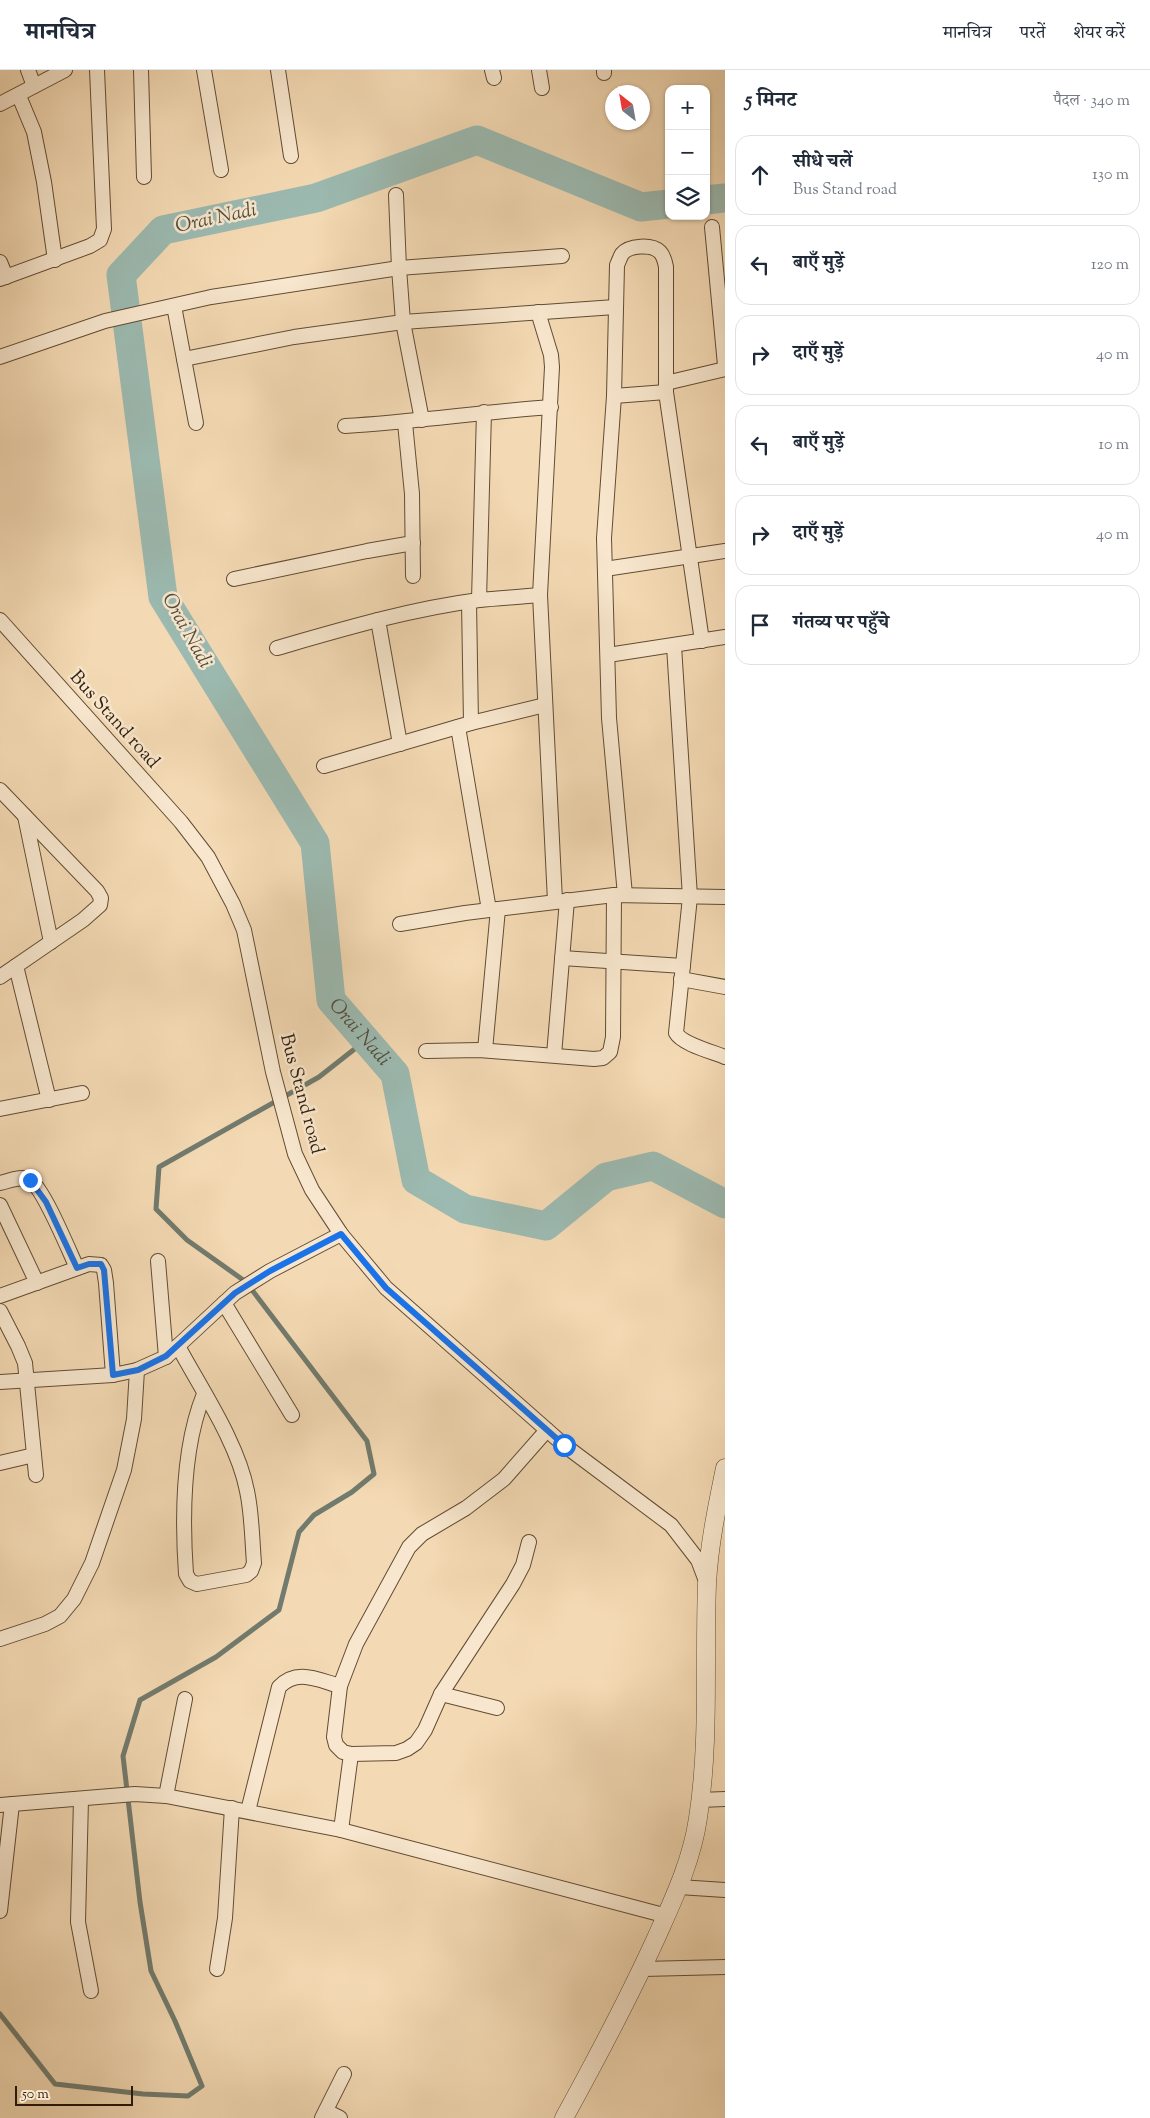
<!DOCTYPE html>
<html lang="hi">
<head>
<meta charset="utf-8">
<style>
	:root { --surface:#fff; --page:#f6f6f7; --text:#1f2937; --muted:#747a83; --line:#e0e1e3 }
	body { margin:0; font-family:"Sorts Mill Goudy","Noto Serif Devanagari",serif; background:var(--page); color:var(--text) }
	.controls { position:absolute; right:15px; top:15px; display:grid; overflow:hidden; border-radius:10px; box-shadow:0 1px 4px #0004 }
	.controls button { width:45px; height:45px; display:grid; place-items:center; padding:0; border:0; border-bottom:1px solid var(--line); background:var(--surface); color:var(--text); font:25px sans-serif }
	.compass { position:absolute; left:605px; top:15px; width:45px; height:45px; border-radius:50%; background:var(--surface); box-shadow:0 1px 4px #0004; rotate:329deg }
	.scale { position:absolute; left:15px; bottom:12px; width:118px; box-sizing:border-box; padding-left:5px; border:2px solid #301d09; border-top:0; font-size:14px; line-height:18px; white-space:nowrap; color:#301d09; -webkit-text-stroke:4px #f8e7ce; paint-order:stroke }
	.stop { position:absolute; width:15px; height:15px; margin:-11px; border:4px solid #1a73e8; border-radius:50%; background:#fff }
	.stop.end { background:#1a73e8; border-color:#fff; box-shadow:0 1px 5px #0008 }
	.list { margin:0; padding:0; list-style:none }
	h2 { display:flex; justify-content:space-between; align-items:center; height:65px; margin:0; padding:0 20px; font-size:21px }
	h2 small { font-size:16px; font-weight:400; color:var(--muted) }
	.list li { display:grid; grid-template-columns:32px 1fr auto; gap:15px; align-items:center; box-sizing:border-box; height:80px; margin:0 10px 10px; padding:0 10px; border:1px solid var(--line); border-radius:15px }
	.list b { display:block; font-size:19px; white-space:nowrap }
	.list p { margin:0; font-size:16px; white-space:nowrap; color:var(--muted) }
	.list em { font-size:16px; font-style:normal; color:var(--muted) }
	.icon { flex:none; width:28px; height:28px; fill:none; stroke:currentColor; stroke-width:2; stroke-linecap:round; stroke-linejoin:round }
	.map { position:relative; flex:none; width:725px; height:2048px; overflow:hidden }
	header { display:flex; align-items:center; gap:30px; box-sizing:border-box; height:70px; padding:0 25px; background:var(--surface); border-bottom:1px solid var(--line) }
	header strong { font-size:24px }
	nav { display:flex; gap:28px; margin-inline-start:auto; font-size:18px }
	main { display:flex }
	aside { flex:1; background:var(--surface) }
	.map>svg:first-child { display:block }
</style>
</head>
<body>
<header>
<strong>मानचित्र</strong>
<nav><a>मानचित्र</a><a>परतें</a><a>शेयर करें</a></nav>
</header>
<main>
<div class="map">
<svg width="725" height="2048" viewBox="0 0 725 2048">
	<rect width="100%" height="100%" fill="#f4dab4"/>
	<filter id="stains"><feTurbulence type="fractalNoise" baseFrequency=".004" numOctaves="4"/><feColorMatrix values="0 0 0 0 .2 0 0 0 0 .09 0 0 0 0 .02 0 0 0 .5 -.17"/></filter>
	<radialGradient id="worn" r=".72"><stop offset=".6" stop-color="#630" stop-opacity="0"/><stop offset="1" stop-color="#630" stop-opacity=".3"/></radialGradient>
	<g fill="none" stroke-linecap="round" stroke-linejoin="round">
		<polyline stroke="#717b6e" stroke-width="5" points="0,1944 55,2014 143,2024 188,2026 202,2016 175,1951 151,1901 140,1832 123,1686 140,1630 216,1587 279,1540 299,1462 314,1445 352,1422 374,1404 367,1371 246,1212 187,1170 156,1139 159,1097 319,1007 366,970"/>
		<g stroke="#9cbab1" stroke-width="29">
			<polyline points="706,130 725,128"/>
			<path id="s1" d="M669,134L641,137L477,70L316,128L163,160L121,205L163,527L315,773L331,930L395,1004L416,1110L465,1139L546,1156L606,1107L653,1096L725,1134"/>
		</g>
		<defs>
			<g id="minor">
				<polyline points="28,0 34,16"/>
				<polyline points="141,0 144,107"/>
				<polyline points="204,0 221,100"/>
				<polyline points="278,0 291,86"/>
				<polyline points="492,0 494,8"/>
				<polyline points="539,0 542,18"/>
				<polyline points="604,0 604,3"/>
				<polyline points="19,26 34,62 44,112 55,190"/>
				<polyline points="0,34 65,0"/>
				<polyline points="396,125 399,198 403,252 422,350"/>
				<polyline points="712,157 725,295"/>
				<polyline points="0,192 6,207"/>
				<polyline points="0,209 90,176 100,170 104,159 97,0"/>
				<polyline points="174,236 196,353"/>
				<polyline points="538,242 551,285 552,297 540,525 555,831"/>
				<polyline points="0,287 105,251 211,227 399,198 562,186"/>
				<polyline points="184,289 294,267 403,252 615,237"/>
				<polyline points="666,313 725,299"/>
				<polyline points="614,326 666,322"/>
				<polyline points="405,353 412,424 413,506"/>
				<path d="M345,356C414,352 482,342 551,337"/>
				<polyline points="605,499 725,481"/>
				<polyline points="234,509 367,481 413,473"/>
				<polyline points="479,530 484,342"/>
				<polyline points="469,532 471,653"/>
				<polyline points="0,550 181,752 208,787 233,834 244,860 273,1002 295,1084 312,1120 341,1164 386,1218 564,1375 671,1455 698,1490 706,1511"/>
				<polyline points="378,550 400,674"/>
				<path d="M674,576L690,827L676,963C682,974 713,982 725,987"/>
				<path d="M277,578C343,559 410,539 479,530C499,528 519,527 540,525"/>
				<polyline points="608,585 725,567"/>
				<polyline points="458,657 489,840"/>
				<polyline points="324,696 471,653 545,635"/>
				<polyline points="0,720 97,821 101,828 100,835 83,850 0,907"/>
				<polyline points="25,746 51,872"/>
				<path d="M625,825L609,648L604,468L614,326L617,195C619,191 620,187 622,184C629,175 652,174 660,182C664,186 665,192 666,197V322L702,571"/>
				<polyline points="400,854 465,843 614,825 725,827"/>
				<polyline points="562,888 683,896"/>
				<polyline points="16,896 49,1030"/>
				<polyline points="681,909 725,917"/>
				<polyline points="485,980 498,839"/>
				<polyline points="426,981 479,980 594,989 603,988 610,982 613,967 614,825"/>
				<polyline points="554,985 567,830"/>
				<polyline points="0,1039 82,1023"/>
				<path d="M0,1113C9,1111 22,1105 30,1110C44,1119 69,1181 77,1198"/>
				<polyline points="0,1135 37,1213"/>
				<polyline points="158,1191 166,1287"/>
				<polyline points="0,1226 89,1194 101,1195 104,1200 106,1213 113,1305"/>
				<polyline points="224,1233 292,1345"/>
				<polyline points="0,1241 18,1276 25,1293 36,1405"/>
				<path d="M178,1276C201,1319 238,1373 247,1421C252,1444 252,1469 254,1493L251,1501L246,1505L197,1514L190,1511L186,1504C182,1447 182,1378 204,1324"/>
				<polyline points="0,1312 113,1305 137,1300 166,1287 235,1223 270,1201 341,1164"/>
				<polyline points="0,1393 34,1385"/>
				<polyline points="529,1472 523,1495 513,1514 441,1624 425,1660 416,1673 407,1679 396,1683 351,1684 343,1682 336,1675 334,1667 340,1616 356,1574 409,1477 422,1464 466,1438 504,1409 547,1360"/>
				<polyline points="0,1569 45,1554 60,1546 74,1529 92,1493 124,1400 134,1349 137,1300"/>
				<polyline points="441,1624 497,1638"/>
				<polyline points="166,1726 185,1629"/>
				<polyline points="81,1729 78,1852 91,1921"/>
				<polyline points="700,1730 725,1729"/>
				<polyline points="0,1735 135,1724 166,1726 341,1760 667,1846"/>
				<path d="M248,1741L279,1617C297,1598 318,1610 340,1616"/>
				<polyline points="341,1760 351,1684"/>
				<polyline points="679,1817 725,1820"/>
				<polyline points="0,1841 12,1734"/>
				<polyline points="217,1899 225,1848 232,1738"/>
				<polyline points="643,1899 725,1897"/>
				<polyline points="326,2041 340,2048"/>
				<polyline points="322,2048 344,2004"/>
			</g>
			<path id="tertiary" d="M564,2048C597,1988 629,1928 657,1866C674,1828 692,1790 698,1748C710,1671 704,1592 707,1514C709,1475 717,1437 725,1398"/>
		</defs>
		<use href="#minor" stroke="#614c34" stroke-width="16"/>
		<use href="#tertiary" stroke="#614c34" stroke-width="19"/>
		<use href="#minor" stroke="#f8e7ce" stroke-width="14"/>
		<use href="#tertiary" stroke="#f8e7ce" stroke-width="18"/>
	</g>
	<g fill="none" stroke-linecap="round" stroke-linejoin="round">
		<polyline stroke="#1a73e8" stroke-width="6" points="30,1110 46,1132 77,1198 89,1194 101,1194 104,1200 113,1305 138,1300 166,1286 235,1223 270,1201 341,1164 386,1218 564,1375"/>
	</g>
	<g text-anchor="middle" dominant-baseline="central" stroke-width="5" stroke-linejoin="round" paint-order="stroke">
		<g font-size="19" fill="#301d09" stroke="#f8e7ce">
			<text transform="translate(114 650) rotate(48)">Bus Stand road</text>
			<text transform="translate(301 1024) rotate(75)">Bus Stand road</text>
		</g>
		<g font-size="20" font-style="italic" fill="#504c3b" stroke="#f8e7ce">
			<text transform="translate(216 149) rotate(-12)">Orai Nadi</text>
			<text transform="translate(186 561) rotate(61)">Orai Nadi</text>
			<text stroke="none"><textPath href="#s1" startOffset="1409">Orai Nadi</textPath></text>
		</g>
	</g>
	<rect width="100%" height="100%" filter="url(#stains)"/>
	<rect width="100%" height="100%" fill="url(#worn)"/>
</svg>
<div class="controls">
<button>+</button>
<button>−</button>
<button><svg class="icon" aria-label="layers" viewBox="0 0 24 24"><path d="M12 4l9 5-9 5-9-5zM3 14l9 5 9-5"/></svg></button>
</div>
<svg class="compass" viewBox="-18 -18 36 36"><path d="M0-13l5 13h-10z" fill="#e53935"/><path d="M0 13l5-13h-10z" fill="#747a83"/></svg>
<div class="scale">50 m</div>
<div class="stop" style="left:564px;top:1375px"></div>
<div class="stop end" style="left:30px;top:1110px"></div>
</div>
<aside>
<h2>5 मिनट<small>पैदल · 340 m</small></h2>
<ul class="list">
<li><svg class="icon" aria-label="ahead" viewBox="0 0 24 24"><path d="M12 20V5M6 11l6-6 6 6"/></svg><div><b>सीधे चलें</b><p>Bus Stand road</p></div><em>130 m</em></li>
<li><svg class="icon" aria-label="left" viewBox="0 0 24 24"><path d="M17 20v-9H6M10 6l-5 5 5 5"/></svg><div><b>बाएँ मुड़ें</b></div><em>120 m</em></li>
<li><svg class="icon" aria-label="right" viewBox="0 0 24 24"><path d="M7 20v-9h11M14 6l5 5-5 5"/></svg><div><b>दाएँ मुड़ें</b></div><em>40 m</em></li>
<li><svg class="icon" aria-label="left" viewBox="0 0 24 24"><path d="M17 20v-9H6M10 6l-5 5 5 5"/></svg><div><b>बाएँ मुड़ें</b></div><em>10 m</em></li>
<li><svg class="icon" aria-label="right" viewBox="0 0 24 24"><path d="M7 20v-9h11M14 6l5 5-5 5"/></svg><div><b>दाएँ मुड़ें</b></div><em>40 m</em></li>
<li><svg class="icon" aria-label="arrive" viewBox="0 0 24 24"><path d="M6 21V4h12l-3 4 3 4H6"/></svg><div><b>गंतव्य पर पहुँचे</b></div></li>
</ul>
</aside>
</main>
</body>
</html>
